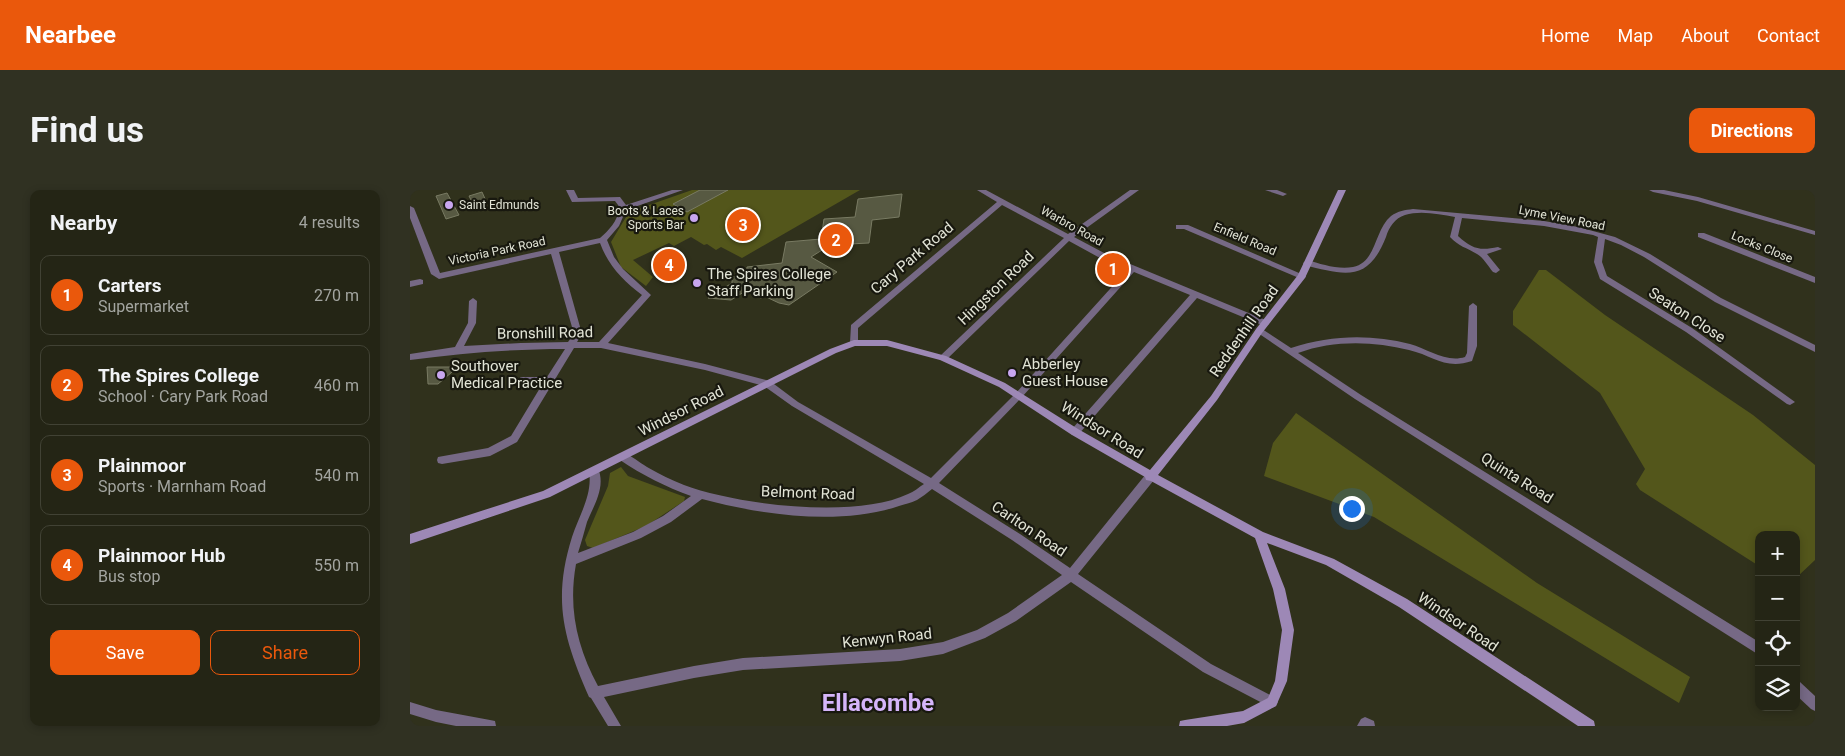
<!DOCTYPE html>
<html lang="en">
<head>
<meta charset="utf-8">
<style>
	:root { --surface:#242515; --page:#303122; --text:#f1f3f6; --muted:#a3a5a0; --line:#414234; --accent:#ea580c }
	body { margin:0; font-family:Roboto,sans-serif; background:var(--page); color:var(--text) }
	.controls { position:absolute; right:15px; bottom:15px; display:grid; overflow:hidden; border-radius:10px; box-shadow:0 2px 8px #0003 }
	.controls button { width:45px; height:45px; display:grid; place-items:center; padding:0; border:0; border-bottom:1px solid var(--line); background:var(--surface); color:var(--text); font:25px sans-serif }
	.you { position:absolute; left:941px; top:318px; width:18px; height:18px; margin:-12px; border:4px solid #fff; border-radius:50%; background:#1a73e8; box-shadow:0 0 0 8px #1a73e833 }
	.badge { display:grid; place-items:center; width:32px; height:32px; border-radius:50%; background:var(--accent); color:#fff; font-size:16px; font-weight:700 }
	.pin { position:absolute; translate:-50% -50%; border:2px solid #fff; box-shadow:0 1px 5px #0006 }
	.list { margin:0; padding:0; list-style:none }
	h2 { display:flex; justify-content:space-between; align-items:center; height:65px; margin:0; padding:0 20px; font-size:21px }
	h2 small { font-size:16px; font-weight:400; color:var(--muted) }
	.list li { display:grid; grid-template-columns:32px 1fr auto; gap:15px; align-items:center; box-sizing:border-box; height:80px; margin:0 10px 10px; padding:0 10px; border:1px solid var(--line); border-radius:10px }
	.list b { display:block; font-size:19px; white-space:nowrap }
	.list p { margin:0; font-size:16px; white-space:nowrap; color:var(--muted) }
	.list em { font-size:16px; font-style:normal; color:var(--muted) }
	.actions { display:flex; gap:10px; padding:15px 20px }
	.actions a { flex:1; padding:11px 0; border:1px solid var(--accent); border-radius:10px; text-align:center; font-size:18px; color:var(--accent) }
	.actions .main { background:var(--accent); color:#fff }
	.icon { flex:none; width:28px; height:28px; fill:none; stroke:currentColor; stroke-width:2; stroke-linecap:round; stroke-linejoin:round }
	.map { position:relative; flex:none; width:1405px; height:536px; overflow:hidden; border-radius:10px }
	header { display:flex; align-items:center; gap:30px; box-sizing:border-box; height:70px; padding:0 25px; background:var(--accent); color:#fff }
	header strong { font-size:24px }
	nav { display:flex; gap:28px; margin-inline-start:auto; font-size:18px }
	.intro { display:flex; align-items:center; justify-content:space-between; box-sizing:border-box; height:120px; padding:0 30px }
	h1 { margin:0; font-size:35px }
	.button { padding:12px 22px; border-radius:10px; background:var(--accent); color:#fff; font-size:18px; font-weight:700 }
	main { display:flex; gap:30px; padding:0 30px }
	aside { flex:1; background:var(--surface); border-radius:10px; box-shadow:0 2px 8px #0003 }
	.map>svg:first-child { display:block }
</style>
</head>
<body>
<header>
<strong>Nearbee</strong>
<nav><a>Home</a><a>Map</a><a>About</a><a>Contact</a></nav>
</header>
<div class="intro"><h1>Find us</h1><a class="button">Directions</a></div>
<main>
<aside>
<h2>Nearby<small>4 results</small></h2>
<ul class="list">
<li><span class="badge">1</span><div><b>Carters</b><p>Supermarket</p></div><em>270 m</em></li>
<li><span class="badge">2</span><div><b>The Spires College</b><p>School · Cary Park Road</p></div><em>460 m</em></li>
<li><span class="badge">3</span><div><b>Plainmoor</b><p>Sports · Marnham Road</p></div><em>540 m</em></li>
<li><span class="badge">4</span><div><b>Plainmoor Hub</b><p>Bus stop</p></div><em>550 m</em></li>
</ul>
<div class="actions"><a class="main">Save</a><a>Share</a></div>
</aside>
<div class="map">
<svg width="1405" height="536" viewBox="0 0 1405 536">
	<rect width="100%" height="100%" fill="#30311c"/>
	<g fill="#53561b">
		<polygon points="282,0 450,0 332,68 311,57 306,60 297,54 294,55 281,47 264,56 259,53 223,70 243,87 236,96 211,77 201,52 219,22"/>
		<polygon points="1129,80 1136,80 1195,125 1343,225 1405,275 1405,370 1386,388 1386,345 1349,345 1349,376 1230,300 1226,294 1235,279 1190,203 1103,135 1103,121"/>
		<polygon points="886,223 1127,393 1280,487 1269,513 964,327 854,286 863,253"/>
		<polygon points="211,277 218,286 275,307 274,311 236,336 183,358 177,356 175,350 198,296 200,283"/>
	</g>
	<g fill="#575942" stroke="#797b63">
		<polygon points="290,0 318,0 277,22 263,14"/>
		<polygon points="72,2 76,11 63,14 59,6"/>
		<polygon points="37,3 49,25 36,29 26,6"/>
		<polygon points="492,4 489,27 462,30 459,53 420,55 401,67 427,82 379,115 369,113 354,106 351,108 337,100 321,110 298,108 322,93 322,87 336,85 337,77 372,73 376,52 411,49 414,29 445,27 448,9"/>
		<polygon points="17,177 40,177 42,182 28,194 18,194"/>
	</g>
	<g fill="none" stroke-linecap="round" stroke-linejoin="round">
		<g fill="#766985" fill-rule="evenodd">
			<path d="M156,0H164L168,8L210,7L216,15L262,0H273L216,20L209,36L197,50L204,67L213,79L241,105L198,153L295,174L360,191L388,212L521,288L606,203L718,79L690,68L659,51L536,170H530L529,168L530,166L654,48L592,15L448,138V153L444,156L440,153L441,135L587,12L567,0H576L658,44L720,0H729L664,47L696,64L858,131L859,133L858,135H852L787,108L668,245H662L660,242L662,239L780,105L724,82L612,207L529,293L610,344L660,378L736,284H744L745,287L744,290L668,384L801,474L866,508L868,512L866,516L862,518L858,516L793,482L661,392L606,431L575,448L533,464L490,471L333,480L284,488L194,507L211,536H198L181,508L179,507C154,449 142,411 162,347C169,325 183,305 179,281L180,278H188C196,297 184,315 177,332C174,343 171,353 168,363L223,342L253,326L281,306C256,297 232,285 210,270L209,267L210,264L214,263C222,266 229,272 237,277C249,284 261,290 274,295C327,315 446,329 498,304C504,302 509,297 514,294L382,216L354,196L295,180L191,158H164L107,252L80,266L32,274L28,273L27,270L28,267L78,258L101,246L133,193L111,191L109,189L111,187H137L155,159C103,159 52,163 0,170V164L45,157L58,133L59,111L63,108L67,111L66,133L54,156L111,153L158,152L164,144L141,64L29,89L21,84L0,28V16L4,18L30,83L190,48C199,40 211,28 208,15L205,11L162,12ZM190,53C198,75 213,91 232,105L189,152H167L172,144L149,62ZM522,299L602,350L652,385L598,423L567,440L533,452L490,459L333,468L284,476L188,496C167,457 158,418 166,374L231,348L261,332L292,309C352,325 429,336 489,316C494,314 501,313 507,310C512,307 517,303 522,299Z"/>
			<polygon points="855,0 867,0 877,4 873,6"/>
			<polygon points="1239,0 1254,0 1288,7 1405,41 1405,45 1287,11 1243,2"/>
			<path d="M1003,19L1134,31L1168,37L1205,47L1240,64L1311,108L1405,155V162L1305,112L1234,67L1211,55L1195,49L1192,72L1197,86L1282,138L1385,212L1380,215L1377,214L1276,142L1190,89L1184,72L1188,47L1183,45L1134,36L1052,28L1048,46C1062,59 1070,61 1088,57L1092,59L1077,64L1090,80L1086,83L1083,82C1078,76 1073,67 1067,64C1057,58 1048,56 1040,47L1045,27C1029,24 1010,20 995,25C985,28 979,37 976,47C958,93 935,85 894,75L893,73L897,70C911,74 928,80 943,77C967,72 964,40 981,26C988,21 995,20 1003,19Z"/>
			<polygon points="766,35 778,35 896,86 895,88 889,88 774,39 766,39"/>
			<polygon points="1288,43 1294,43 1405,87 1405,93 1288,47"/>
			<polygon points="10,89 13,90 13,94 0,97 0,91"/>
			<path d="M1063,113L1067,116V156L1062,171C1035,180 1024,166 999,160C963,151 923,150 888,163L951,205L1349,452V465L945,209L845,141L849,138L852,139L881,158C920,145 961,144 1000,154C1018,159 1036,173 1055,167L1057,163L1059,116Z"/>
			<polygon points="1386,490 1390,492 1405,506 1405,521 1401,519 1386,505"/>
			<polygon points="0,512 26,520 80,530 85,531 86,536 46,536 26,532 0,524"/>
			<polygon points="955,527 964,531 965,536 947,536 951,529"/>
		</g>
		<polygon fill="#9d88b6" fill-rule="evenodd" points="928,0 936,0 895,88 852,143 807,210 748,285 853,342 924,369 997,409 1184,531 1185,536 1168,536 989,417 916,375 857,353 875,399 884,440 877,491 866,516 834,533 817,536 769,536 770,531 775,530 833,521 858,508 865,491 872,440 863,399 845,348 741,291 736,290 735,287 662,245 589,197 530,170 477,156 445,156 426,163 140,307 0,354 0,344 133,301 420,159 444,150 477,150 536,166 595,193 668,239 740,280 801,206 846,139 888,85"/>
	</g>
	<g fill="#c8a6ef" stroke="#18180f" stroke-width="2">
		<circle cx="39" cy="15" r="5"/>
		<circle cx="284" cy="28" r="5"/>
		<circle cx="287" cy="93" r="5"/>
		<circle cx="602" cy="183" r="5"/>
		<circle cx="31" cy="185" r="5"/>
	</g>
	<g text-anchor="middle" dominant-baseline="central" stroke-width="4.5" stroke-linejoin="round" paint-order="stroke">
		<g font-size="12" fill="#e2e4d6" stroke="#18180f" text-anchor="start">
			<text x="49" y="15">Saint Edmunds</text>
			<text x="274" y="21" text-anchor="end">Boots &amp; Laces<tspan x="274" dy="14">Sports Bar</tspan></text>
		</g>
		<g font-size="12" fill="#e2e4d6" stroke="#18180f">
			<text transform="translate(1152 28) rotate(11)">Lyme View Road</text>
			<text transform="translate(662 36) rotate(29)">Warbro Road</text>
			<text transform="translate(835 49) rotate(23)">Enfield Road</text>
			<text transform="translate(1352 57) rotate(22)">Locks Close</text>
			<text transform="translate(87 61) rotate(-12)">Victoria Park Road</text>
		</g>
		<g font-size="15" fill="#e2e4d6" stroke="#18180f">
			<text transform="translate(502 68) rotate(-40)">Cary Park Road</text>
			<text transform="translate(586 98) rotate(-44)">Hingston Road</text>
			<text transform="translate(1277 125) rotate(33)">Seaton Close</text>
			<text transform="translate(834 141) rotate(-55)">Reddenhill Road</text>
			<text transform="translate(135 143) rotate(-1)">Bronshill Road</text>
			<text transform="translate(271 221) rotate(-27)">Windsor Road</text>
			<text transform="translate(692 240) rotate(32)">Windsor Road</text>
			<text transform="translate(1107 288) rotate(32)">Quinta Road</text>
			<text transform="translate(398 303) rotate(2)">Belmont Road</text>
			<text transform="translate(619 339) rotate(34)">Carlton Road</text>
			<text transform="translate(1048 432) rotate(34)">Windsor Road</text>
			<text transform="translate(477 448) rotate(-6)">Kenwyn Road</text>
		</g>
		<g font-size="15" fill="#e2e4d6" stroke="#18180f" text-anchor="start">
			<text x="297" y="84">The Spires College<tspan x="297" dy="17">Staff Parking</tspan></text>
			<text x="612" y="174">Abberley<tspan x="612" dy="17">Guest House</tspan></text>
			<text x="41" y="176">Southover<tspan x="41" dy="17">Medical Practice</tspan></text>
		</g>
		<g font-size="24" font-weight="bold" fill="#d5b5fa" stroke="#18180f">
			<text x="468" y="513">Ellacombe</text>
		</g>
	</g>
</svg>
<div class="controls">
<button>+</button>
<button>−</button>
<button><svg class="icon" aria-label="locate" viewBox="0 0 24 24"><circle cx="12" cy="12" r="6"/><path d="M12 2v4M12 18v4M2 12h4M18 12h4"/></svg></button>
<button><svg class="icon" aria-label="layers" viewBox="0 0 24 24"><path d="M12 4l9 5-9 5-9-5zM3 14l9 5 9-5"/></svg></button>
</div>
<div class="you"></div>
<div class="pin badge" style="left:703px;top:79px">1</div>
<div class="pin badge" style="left:426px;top:50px">2</div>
<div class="pin badge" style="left:333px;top:35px">3</div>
<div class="pin badge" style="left:259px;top:75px">4</div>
</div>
</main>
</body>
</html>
